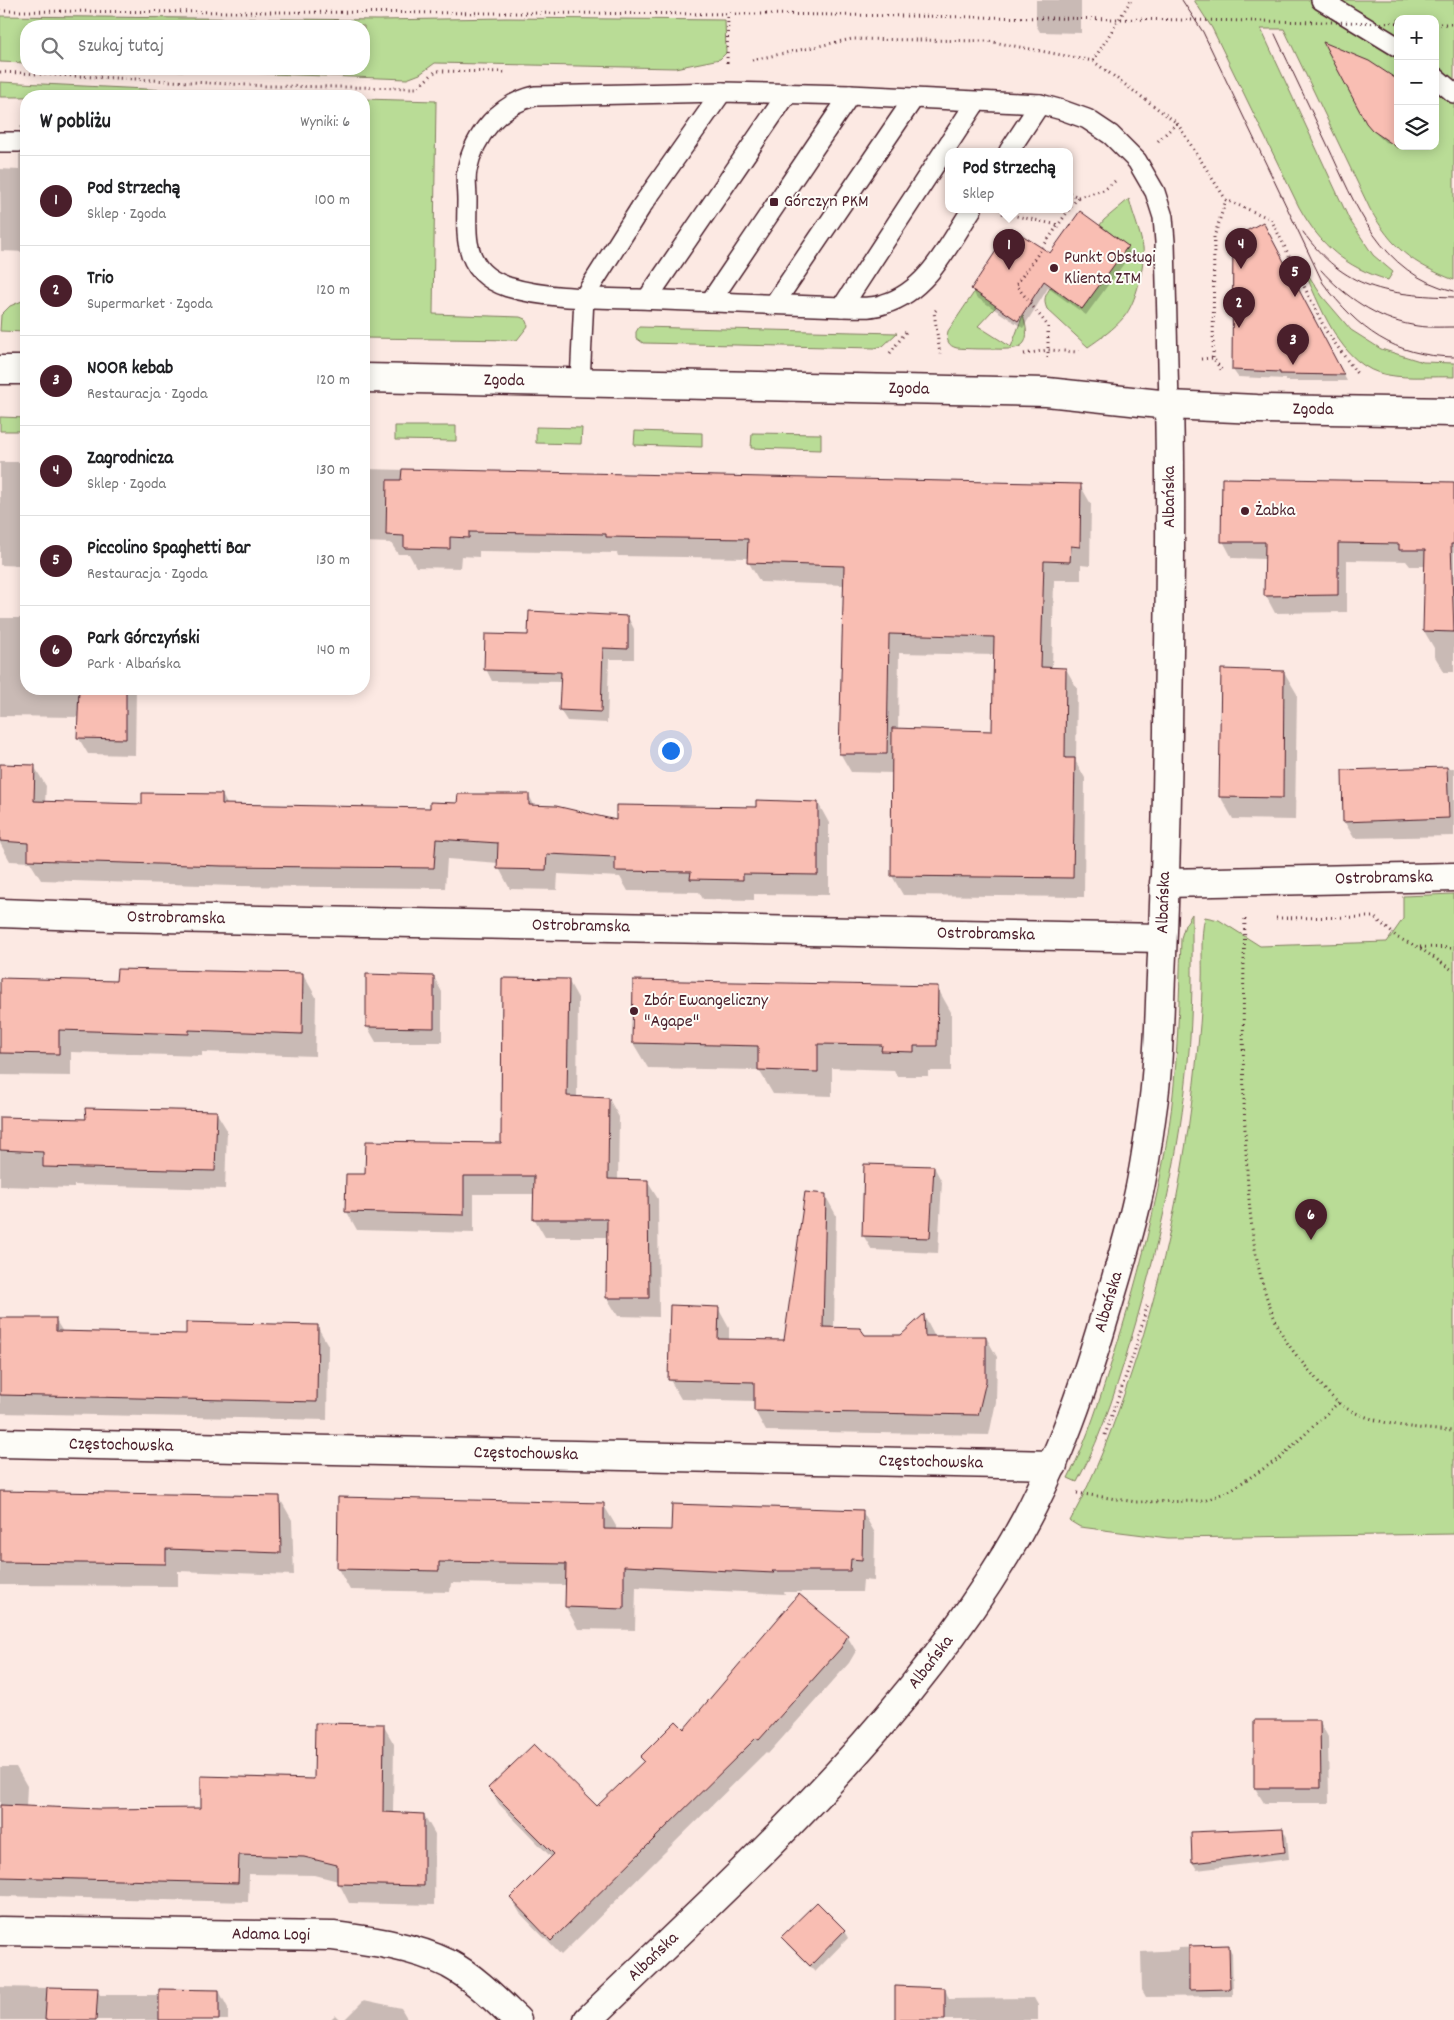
<!DOCTYPE html>
<html lang="pl">
<head>
<meta charset="utf-8">
<style>
	:root { --surface:#fff; --page:#f2f2f2; --text:#202124; --muted:#757577; --line:#e0e0e0; --accent:#4a1f2b }
	body { margin:0; font-family:Dekko,sans-serif; background:var(--page); color:var(--text) }
	.controls { position:absolute; right:15px; top:15px; display:grid; overflow:hidden; border-radius:10px; box-shadow:0 2px 12px #0003 }
	.controls button { width:45px; height:45px; display:grid; place-items:center; padding:0; border:0; border-bottom:1px solid var(--line); background:var(--surface); color:var(--text); font:25px sans-serif }
	.you { position:absolute; left:670px; top:750px; width:18px; height:18px; margin:-12px; border:4px solid #fff; border-radius:50%; background:#1a73e8; box-shadow:0 0 0 8px #1a73e833 }
	.badge { display:grid; place-items:center; width:32px; height:32px; border-radius:50%; background:var(--accent); color:#fff; font-size:16px; font-weight:700 }
	.pin { position:absolute; translate:-50% -41px; filter:drop-shadow(0 1px 2px #0008) }
	.pin::after { content:''; position:absolute; top:26px; width:18px; height:15px; background:inherit; clip-path:polygon(0 0,100% 0,50% 100%) }
	.popup { position:absolute; left:945px; top:148px; width:128px; height:65px; box-sizing:border-box; display:grid; place-content:center; border-radius:10px; background:var(--surface); filter:drop-shadow(0 1px 4px #0005); font-size:16px; white-space:nowrap; color:var(--muted) }
	.popup b { font-size:19px; color:var(--text) }
	.popup::after { content:''; position:absolute; left:50%; top:100%; margin-left:-10px; border:10px solid transparent; border-top-color:var(--surface) }
	.list { margin:0; padding:0; list-style:none }
	h2 { display:flex; justify-content:space-between; align-items:center; height:65px; margin:0; padding:0 20px; font-size:21px }
	h2 small { font-size:16px; font-weight:400; color:var(--muted) }
	.list li { display:grid; grid-template-columns:32px 1fr auto; gap:15px; align-items:center; box-sizing:border-box; height:90px; padding:0 20px; border-top:1px solid var(--line) }
	.list b { display:block; font-size:19px; white-space:nowrap }
	.list p { margin:0; font-size:16px; white-space:nowrap; color:var(--muted) }
	.list em { font-size:16px; font-style:normal; color:var(--muted) }
	.icon { flex:none; width:28px; height:28px; fill:none; stroke:currentColor; stroke-width:2; stroke-linecap:round; stroke-linejoin:round }
	.map { position:relative; flex:none; width:1454px; height:2020px; overflow:hidden }
	.search { position:absolute; background:var(--surface); box-shadow:0 2px 12px #0003; left:20px; top:20px; width:350px; height:55px; display:flex; align-items:center; gap:12px; box-sizing:border-box; padding:0 18px; border-radius:20px; color:var(--muted); font-size:19px }
	.panel { position:absolute; background:var(--surface); box-shadow:0 2px 12px #0003; left:20px; top:90px; width:350px; height:605px; border-radius:20px }
	.map>svg:first-child { display:block }
</style>
</head>
<body>
<div class="map">
<svg width="1454" height="2020" viewBox="0 0 1454 2020">
	<rect width="100%" height="100%" fill="#fce9e3"/>
	<filter id="ink" filterUnits="userSpaceOnUse"><feTurbulence type="fractalNoise" baseFrequency=".02" numOctaves="2"/><feDisplacementMap in="SourceGraphic" scale="10" xChannelSelector="R" yChannelSelector="G"/><feConvolveMatrix kernelMatrix="1 2 1 2 8 2 1 2 1" color-interpolation-filters="sRGB"/></filter>
	<g filter="url(#ink)">
		<g fill="#b9dc96" stroke="#827e60" fill-rule="evenodd">
			<path d="M1194,0H1454V280C1411,263 1393,249 1370,209L1284,29H1261L1349,219L1373,255L1393,272L1388,280C1345,267 1321,246 1299,207L1212,28ZM1398,19H1435V146H1398Z"/>
			<polygon points="0,16 379,20 506,18 725,20 726,53 720,59 675,68 435,63 420,74 407,79 134,69 364,69 364,26 26,26 26,63 0,62"/>
			<polygon points="0,82 291,96 0,97"/>
			<polygon points="364,99 436,101 433,314 520,317 525,319 528,326 517,340 364,338"/>
			<path d="M1129,199C1133,215 1140,231 1143,247C1145,266 1136,303 1124,317C1114,329 1101,338 1088,347L1047,309C1043,300 1045,295 1051,287L1082,309L1127,246L1100,225L1104,220Z"/>
			<path d="M1301,264L1322,296L1351,330L1381,349L1423,362L1454,363V377C1433,376 1409,379 1388,375C1340,368 1319,302 1301,264Z"/>
			<path d="M977,288L1005,297L978,326L1011,347L1023,315C1033,348 1021,350 993,349C981,349 969,349 957,348C948,346 946,340 948,331Z"/>
			<polygon points="22,301 26,301 26,332 0,331 1,315 10,306"/>
			<polygon points="639,327 897,333 883,346 875,348 643,343 636,338 636,332"/>
			<polygon points="0,417 26,418 26,431 0,431"/>
			<polygon points="395,426 456,426 456,441 395,440"/>
			<polygon points="536,427 582,428 581,444 536,443"/>
			<polygon points="635,431 702,433 702,447 634,445"/>
			<polygon points="752,433 821,434 821,450 751,448"/>
			<path d="M1454,894V1534L1168,1538L1080,1527L1070,1521C1096,1474 1115,1422 1132,1371C1165,1271 1185,1169 1196,1065C1199,1037 1202,1009 1202,982C1203,961 1200,937 1205,917L1219,920L1260,946L1387,942L1403,919V896Z"/>
			<path d="M1192,914C1192,963 1193,1013 1188,1062C1180,1150 1160,1237 1136,1322C1120,1377 1104,1432 1077,1482L1068,1478C1088,1439 1101,1396 1114,1354C1137,1283 1156,1208 1168,1134C1178,1069 1179,1003 1181,938L1185,925Z"/>
		</g>
		<g fill="#0003" fill-rule="evenodd">
			<polygon points="1036,0 1081,0 1081,33 1040,32 1036,25"/>
			<polygon points="1368,123 1398,144 1385,142 1372,130"/>
			<polygon points="20,126 26,126 26,139 20,130"/>
			<polygon points="26,152 26,252 1,251 0,169 19,170 19,154"/>
			<polygon points="1262,224 1347,381 1286,381 1285,379 1238,377 1233,370 1235,238"/>
			<polygon points="1127,247 1131,254 1086,315 1048,288 1023,328 976,297 972,289 1050,255"/>
			<polygon points="0,462 26,462 26,566 0,565"/>
			<path d="M364,469L1080,485L1091,504L1090,566L1081,565V580H1054L1052,669H1066L1077,688L1076,762L1085,778L1084,897L903,895L892,876L893,773L851,772L840,753L845,585L760,582L749,563V558L618,556L617,553L479,551V557L461,556L460,568L416,567L409,554H398L391,543L364,542ZM899,653L995,655L993,732L898,730Z"/>
			<polygon points="1454,483 1454,672 1444,672 1434,655 1434,648 1424,631 1426,566 1410,566 1406,561 1347,560 1347,612 1275,613 1266,596 1266,559 1232,558 1223,541"/>
			<polygon points="628,617 634,629 634,659 609,659 607,723 567,721 560,710 561,682 492,681 486,669 529,636"/>
			<polygon points="0,618 26,618 26,689 136,689 135,755 88,754 78,737 79,717 0,716"/>
			<polygon points="1284,672 1297,694 1295,820 1233,819 1220,796"/>
			<polygon points="0,766 34,766 46,786 45,803 143,805 222,795 228,806 431,809 529,795 535,807 617,821 818,803 829,823 829,895 754,894 754,900 703,899 699,892 628,891 620,877 558,874 557,890 510,889 499,868 499,863 447,859 445,888 234,886 41,880 30,862 10,861 0,843"/>
			<polygon points="1454,768 1454,836 1354,838 1344,821 1343,772"/>
			<polygon points="303,974 316,997 315,1056 202,1052 202,1056 71,1052 71,1076 0,1075 0,980 117,982"/>
			<polygon points="434,977 442,992 442,1042 376,1042 367,1026"/>
			<polygon points="568,980 578,998 577,1098 609,1099 619,1117 618,1180 647,1181 658,1199 659,1317 618,1316 607,1298 608,1237 545,1237 534,1218 535,1194 474,1194 474,1233 357,1230 347,1212 366,1175 502,1144"/>
			<polygon points="635,982 937,987 951,1012 951,1071 928,1071 928,1076 897,1076 894,1070 832,1068 832,1096 773,1094 759,1070 648,1068 633,1043"/>
			<polygon points="216,1112 227,1130 225,1189 74,1185 74,1188 0,1186 0,1118 87,1121"/>
			<polygon points="934,1167 942,1182 938,1253 872,1250 863,1235"/>
			<polygon points="825,1195 836,1215 834,1329 864,1336 901,1336 924,1316 935,1337 986,1337 997,1357 996,1402 989,1435 766,1431 755,1411 755,1401 681,1399 670,1380 718,1308 729,1328 729,1340 785,1341"/>
			<polygon points="0,1318 55,1319 63,1332 187,1335 317,1326 328,1345 327,1420 0,1413"/>
			<polygon points="0,1492 279,1497 292,1520 294,1575 178,1571 178,1586 0,1585"/>
			<polygon points="603,1504 616,1526 616,1530 672,1531 862,1511 875,1533 874,1581 863,1580 862,1592 784,1592 785,1594 636,1587 635,1630 578,1629 566,1607 566,1585 451,1583 450,1592 350,1590 338,1569"/>
			<polygon points="847,1636 856,1651 849,1663 768,1754 766,1752 561,1955 520,1913 511,1898 552,1858 499,1804 490,1789 597,1808 645,1763 642,1757"/>
			<polygon points="1320,1722 1328,1737 1329,1803 1264,1803 1255,1788"/>
			<polygon points="383,1725 394,1744 393,1814 424,1815 435,1834 434,1905 349,1903 338,1881 315,1875 249,1874 248,1902 0,1896 0,1767 16,1767 27,1786 26,1807 100,1810 202,1809 315,1781"/>
			<polygon points="1283,1830 1287,1837 1289,1859 1197,1870 1193,1863"/>
			<polygon points="817,1904 844,1931 848,1938 815,1972 787,1944 783,1937"/>
			<polygon points="1228,1946 1232,1953 1233,1996 1146,1997 1142,1990 1141,1952 1179,1950 1179,1948"/>
			<polygon points="0,1987 97,1989 100,1995 161,1995 219,1991 228,2008 228,2020 0,2020"/>
			<polygon points="945,1989 949,1999 1034,1998 1038,2005 1038,2020 896,2020"/>
			<polygon points="364,2000 401,2008 408,2020 344,2020"/>
			<polygon points="335,2015 340,2020 330,2020"/>
		</g>
		<g fill="#f9beb3" stroke="#4a1f2b">
			<polygon points="1323,42 1369,61 1398,80 1398,148 1372,130 1366,123"/>
			<polygon points="1080,211 1128,246 1082,309 1044,281 1018,321 971,289 1011,228 1050,253"/>
			<polygon points="1263,222 1344,375 1280,374 1280,372 1232,370 1233,238"/>
			<polygon points="402,469 1081,484 1080,547 1071,546 1070,562 1044,561 1041,667 1066,668 1065,758 1075,758 1073,878 891,876 892,728 992,731 994,637 889,634 887,754 839,754 844,566 747,563 748,539 606,537 606,534 469,532 469,538 450,537 450,549 404,548 404,536 386,535 387,480 401,480"/>
			<polygon points="1222,478 1454,482 1454,544 1451,544 1454,632 1423,631 1425,550 1399,550 1399,544 1338,543 1338,595 1264,596 1265,542 1221,542"/>
			<polygon points="529,611 628,616 628,649 603,648 601,712 559,710 561,672 484,670 485,634 528,635"/>
			<polygon points="1221,669 1284,671 1283,798 1219,797"/>
			<polygon points="79,689 126,689 126,739 77,738"/>
			<polygon points="0,764 35,765 34,801 142,804 142,793 222,794 222,804 430,808 430,802 457,803 458,794 529,794 529,805 556,806 616,820 616,805 756,807 756,800 818,802 818,875 743,874 743,880 690,879 691,872 615,871 615,857 547,854 546,870 497,869 498,843 436,839 434,868 222,866 28,860 28,843 0,841"/>
			<polygon points="1447,767 1449,818 1343,822 1342,770"/>
			<polygon points="117,969 303,973 302,1034 189,1030 189,1034 59,1030 59,1054 0,1053 0,978 116,981"/>
			<polygon points="366,974 434,976 434,1028 366,1027"/>
			<polygon points="502,978 569,979 567,1096 609,1098 608,1179 648,1180 649,1298 606,1298 607,1219 533,1219 534,1176 464,1176 464,1215 345,1212 346,1174 365,1174 366,1141 501,1143"/>
			<polygon points="633,980 938,986 937,1046 914,1046 914,1052 881,1051 882,1045 818,1044 818,1072 758,1070 758,1046 632,1043"/>
			<polygon points="85,1108 217,1111 215,1171 43,1167 43,1152 0,1150 0,1117 86,1119"/>
			<polygon points="864,1164 934,1166 930,1238 862,1236"/>
			<polygon points="805,1192 826,1194 823,1327 860,1328 865,1335 901,1335 924,1314 925,1336 986,1336 986,1381 978,1415 754,1411 754,1382 668,1380 670,1305 719,1307 718,1339 784,1340"/>
			<polygon points="0,1318 56,1318 56,1331 186,1334 186,1322 318,1325 317,1402 0,1395"/>
			<polygon points="0,1491 280,1496 281,1553 166,1549 166,1564 0,1562"/>
			<polygon points="338,1497 604,1503 604,1529 671,1530 672,1504 863,1510 862,1560 851,1559 850,1571 772,1571 774,1573 624,1566 624,1609 565,1607 566,1564 439,1562 439,1571 337,1569"/>
			<polygon points="799,1594 848,1635 841,1648 759,1740 756,1738 551,1941 510,1898 554,1854 488,1788 534,1744 597,1806 644,1761 640,1757 676,1721 684,1729"/>
			<polygon points="1254,1720 1320,1720 1321,1788 1254,1788"/>
			<polygon points="315,1723 384,1724 383,1812 424,1814 424,1886 337,1884 337,1865 304,1857 239,1855 238,1883 0,1877 0,1805 100,1809 201,1808 201,1776 314,1779"/>
			<polygon points="1283,1828 1285,1852 1192,1863 1191,1832"/>
			<polygon points="817,1902 845,1930 810,1966 781,1937"/>
			<polygon points="1229,1945 1230,1989 1189,1990 1189,1946"/>
			<polygon points="895,1986 945,1988 945,2020 895,2020"/>
			<polygon points="47,1987 98,1988 96,2020 45,2020"/>
			<polygon points="159,1989 219,1990 219,2020 159,2020"/>
		</g>
		<g fill="none" stroke-linecap="round" stroke-linejoin="round">
			<defs>
				<g id="lane">
					<polyline points="1321,0 1398,47"/>
					<polyline points="1435,77 1454,93"/>
					<polyline points="0,142 19,142"/>
					<polyline points="1009,151 1040,104"/>
					<path d="M972,209C949,244 927,292 884,304C871,309 856,307 842,307C773,304 705,302 637,299C596,298 547,299 508,287C499,284 489,279 482,272C463,252 467,225 467,200C467,190 465,179 467,170C474,135 500,104 535,96L722,92L850,95L1040,104L1062,110L1087,119L1111,135L1137,161L1155,192L1163,217L1165,242L1169,405"/>
					<polyline points="647,299 787,94"/>
					<polyline points="710,302 850,95"/>
					<polyline points="774,304 914,98"/>
					<polyline points="842,307 976,102"/>
					<polyline points="580,383 584,297 641,207 722,92"/>
				</g>
				<g id="street">
					<polyline points="0,370 26,370"/>
					<path id="s1" d="M364,378L1047,392L1169,405L1257,409L1454,412"/>
					<path id="s2" d="M1164,883L1454,877"/>
					<path id="s3" d="M0,913L112,917L1162,938"/>
					<path id="s4" d="M0,1443L1053,1465"/>
					<path id="s5" d="M0,1931L333,1936C373,1941 413,1946 449,1964C475,1978 496,2000 517,2020"/>
					<path id="s6" d="M588,2020C737,1876 896,1735 1005,1556C1048,1486 1076,1411 1100,1332C1113,1288 1127,1245 1137,1201C1144,1172 1148,1141 1152,1112C1159,1067 1159,1021 1161,976C1165,895 1167,813 1168,731C1169,623 1172,514 1169,405"/>
				</g>
			</defs>
			<use href="#lane" stroke="#4a1f2b" stroke-width="22"/>
			<use href="#street" stroke="#4a1f2b" stroke-width="31"/>
			<g stroke="#4a1f2b" stroke-width="3" stroke-dasharray="1 4" stroke-linecap="butt">
				<polyline points="0,11 766,14"/>
				<polyline points="1435,24 1454,24"/>
				<polyline points="752,60 852,39 988,41 1093,61 1177,123 1226,200 1271,219 1326,331 1358,375"/>
				<polyline points="1093,61 1131,0"/>
				<polyline points="727,63 728,14"/>
				<polyline points="0,72 267,86 417,88 436,71 508,72"/>
				<polyline points="1158,141 1177,123"/>
				<polyline points="1078,197 1104,190 1115,181"/>
				<polyline points="1002,213 1058,225"/>
				<polyline points="936,310 934,312 940,354"/>
				<polyline points="890,353 908,329"/>
				<polyline points="1024,354 1048,350 1079,352"/>
				<polyline points="1048,358 1048,326 1016,285 1078,197 1069,193"/>
				<polyline points="1213,358 1214,237 1226,200"/>
				<polyline points="1201,359 1213,358 1223,372"/>
				<polyline points="1276,918 1374,917 1398,938 1418,947 1454,971"/>
				<path d="M1245,919C1243,997 1242,1074 1246,1152C1249,1210 1253,1273 1278,1326C1286,1344 1300,1360 1313,1375C1322,1386 1332,1399 1344,1407C1375,1425 1419,1429 1454,1431"/>
				<polyline points="1420,947 1454,948"/>
				<polyline points="1105,1435 1134,1353 1148,1303"/>
				<polyline points="1077,1493 1136,1502 1204,1501 1229,1491 1280,1458 1339,1402"/>
			</g>
			<use href="#lane" stroke="#fdfcf7" stroke-width="19"/>
			<use href="#street" stroke="#fdfcf7" stroke-width="28"/>
			<g stroke="#4a1f2b" stroke-width="1">
				<path d="M1182,0L1203,32L1323,283C1359,330 1393,356 1454,357"/>
				<path d="M1275,34C1292,71 1310,108 1327,144C1356,206 1380,274 1454,291"/>
				<path d="M1303,232C1345,290 1387,295 1454,297"/>
				<path d="M1321,270C1344,296 1377,319 1412,325C1425,328 1440,327 1454,327"/>
			</g>
			<polyline stroke="#4a1f2b" stroke-width="3" stroke-dasharray="1 4" stroke-linecap="butt" points="766,14 1398,23"/>
		</g>
	</g>
	<g fill="#4a1f2b" stroke="#fdfcf7" stroke-width="2">
		<rect x="769" y="197" width="10" height="10" rx="2.5"/>
		<circle cx="1054" cy="268" r="5"/>
		<circle cx="1245" cy="511" r="5"/>
		<circle cx="634" cy="1011" r="5"/>
	</g>
	<g text-anchor="middle" dominant-baseline="central" stroke-width="4" stroke-linejoin="round" paint-order="stroke">
		<g font-size="18" fill="#4a1f2b" stroke="#fdfcf7" text-anchor="start">
			<text x="784" y="202">Górczyn PKM</text>
			<text x="1064" y="258">Punkt Obsługi<tspan x="1064" dy="21">Klienta ZTM</tspan></text>
			<text x="1255" y="511">Żabka</text>
			<text x="644" y="1001">Zbór Ewangeliczny<tspan x="644" dy="21">"Agape"</tspan></text>
		</g>
		<g font-size="18" fill="#4a1f2b" stroke="#fdfcf7">
			<text stroke="none"><textPath href="#s1" startOffset="140">Zgoda</textPath></text>
			<text stroke="none"><textPath href="#s1" startOffset="545">Zgoda</textPath></text>
			<text stroke="none"><textPath href="#s1" startOffset="950">Zgoda</textPath></text>
			<text transform="translate(1170 497) rotate(-90)">Albańska</text>
			<text stroke="none"><textPath href="#s2" startOffset="220">Ostrobramska</textPath></text>
			<text stroke="none"><textPath href="#s6" startOffset="1306">Albańska</textPath></text>
			<text stroke="none"><textPath href="#s3" startOffset="176">Ostrobramska</textPath></text>
			<text stroke="none"><textPath href="#s3" startOffset="581">Ostrobramska</textPath></text>
			<text stroke="none"><textPath href="#s3" startOffset="986">Ostrobramska</textPath></text>
			<text stroke="none"><textPath href="#s6" startOffset="901">Albańska</textPath></text>
			<text stroke="none"><textPath href="#s4" startOffset="121">Częstochowska</textPath></text>
			<text stroke="none"><textPath href="#s4" startOffset="526">Częstochowska</textPath></text>
			<text stroke="none"><textPath href="#s4" startOffset="931">Częstochowska</textPath></text>
			<text stroke="none"><textPath href="#s6" startOffset="496">Albańska</textPath></text>
			<text stroke="none"><textPath href="#s5" startOffset="271">Adama Logi</textPath></text>
			<text stroke="none"><textPath href="#s6" startOffset="91">Albańska</textPath></text>
		</g>
	</g>
</svg>
<div class="controls">
<button>+</button>
<button>−</button>
<button><svg class="icon" aria-label="layers" viewBox="0 0 24 24"><path d="M12 4l9 5-9 5-9-5zM3 14l9 5 9-5"/></svg></button>
</div>
<div class="you"></div>
<div class="pin badge" style="left:1009px;top:270px">1</div>
<div class="popup"><b>Pod Strzechą</b>Sklep</div>
<div class="pin badge" style="left:1239px;top:328px">2</div>
<div class="pin badge" style="left:1293px;top:365px">3</div>
<div class="pin badge" style="left:1241px;top:269px">4</div>
<div class="pin badge" style="left:1295px;top:297px">5</div>
<div class="pin badge" style="left:1311px;top:1240px">6</div>
<div class="search"><svg class="icon" aria-label="search" viewBox="0 0 24 24"><circle cx="10" cy="10" r="6"/><path d="M15 15l6 6"/></svg>Szukaj tutaj</div>
<section class="panel">
<h2>W pobliżu<small>Wyniki: 6</small></h2>
<ul class="list">
<li><span class="badge">1</span><div><b>Pod Strzechą</b><p>Sklep · Zgoda</p></div><em>100 m</em></li>
<li><span class="badge">2</span><div><b>Trio</b><p>Supermarket · Zgoda</p></div><em>120 m</em></li>
<li><span class="badge">3</span><div><b>NOOR kebab</b><p>Restauracja · Zgoda</p></div><em>120 m</em></li>
<li><span class="badge">4</span><div><b>Zagrodnicza</b><p>Sklep · Zgoda</p></div><em>130 m</em></li>
<li><span class="badge">5</span><div><b>Piccolino Spaghetti Bar</b><p>Restauracja · Zgoda</p></div><em>130 m</em></li>
<li><span class="badge">6</span><div><b>Park Górczyński</b><p>Park · Albańska</p></div><em>140 m</em></li>
</ul>
</section>
</div>
</body>
</html>
